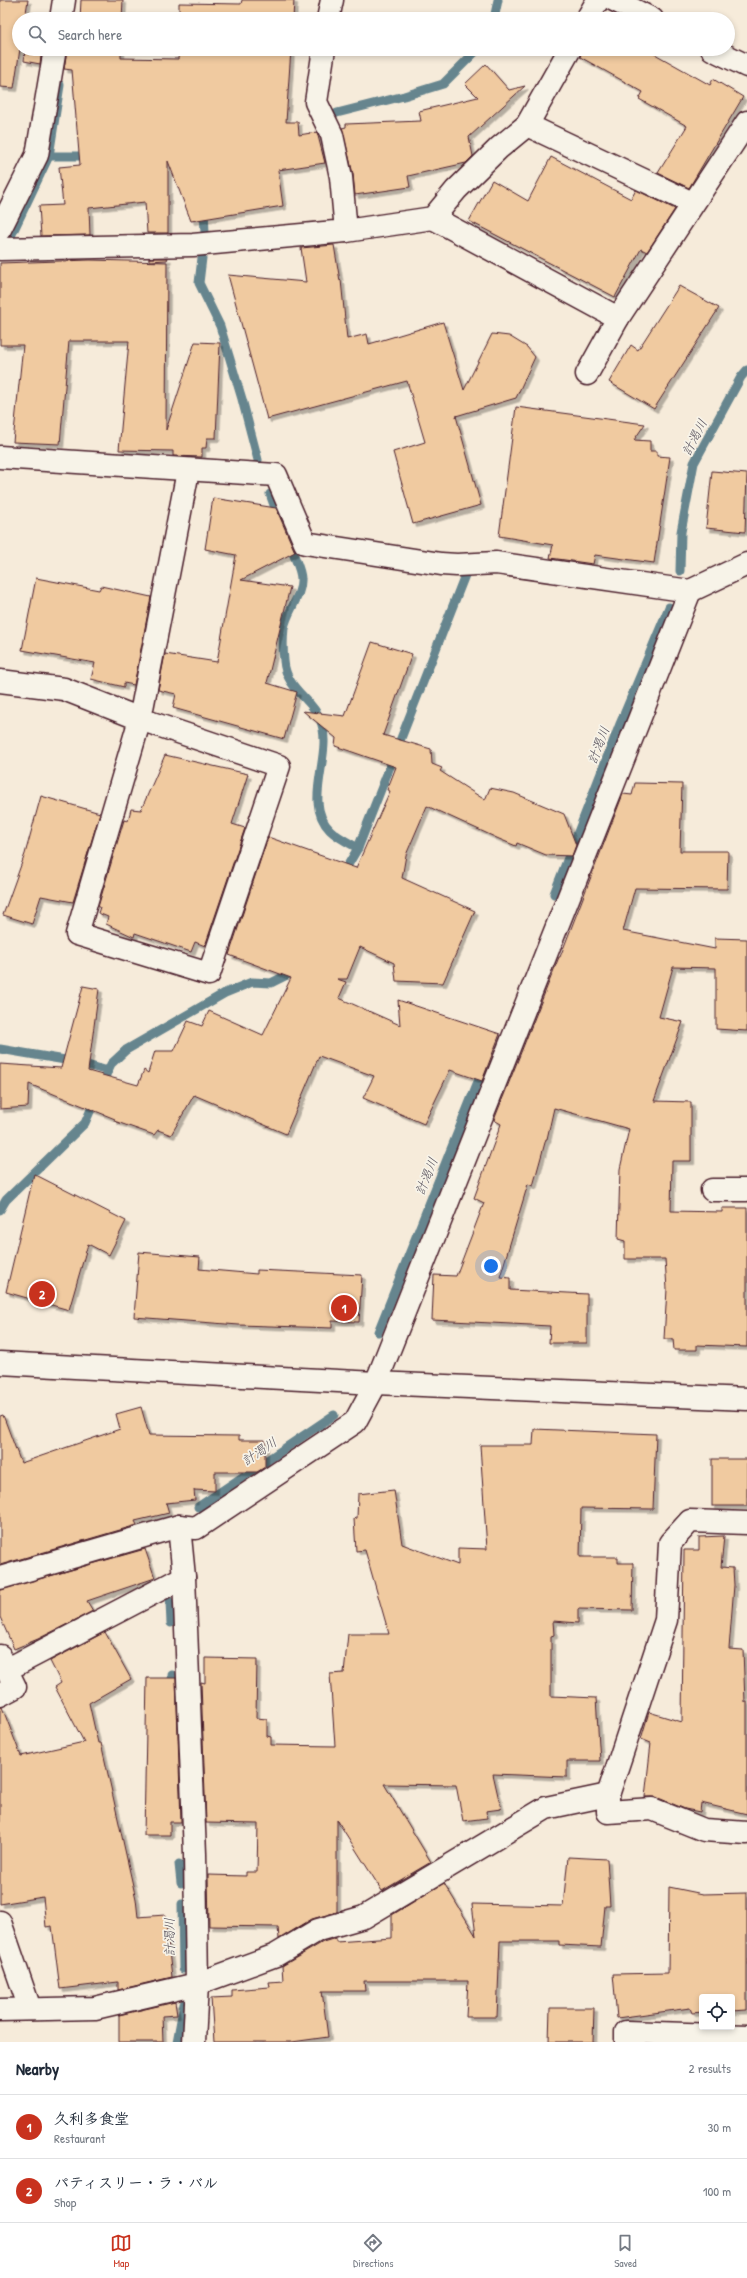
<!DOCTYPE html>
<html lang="en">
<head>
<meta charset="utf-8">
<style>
	:root { --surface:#fff; --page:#f6f6f7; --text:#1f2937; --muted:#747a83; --line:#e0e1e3; --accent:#c8321e }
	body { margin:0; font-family:"Patrick Hand","Klee One",sans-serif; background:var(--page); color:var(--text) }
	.controls { position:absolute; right:12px; bottom:12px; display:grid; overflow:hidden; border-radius:4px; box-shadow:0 2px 6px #0003 }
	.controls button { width:36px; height:36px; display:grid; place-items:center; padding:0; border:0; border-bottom:1px solid var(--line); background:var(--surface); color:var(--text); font:20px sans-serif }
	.you { position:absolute; left:491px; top:1266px; width:14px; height:14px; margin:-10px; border:3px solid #fff; border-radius:50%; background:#1a73e8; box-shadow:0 0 0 6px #1a73e833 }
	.badge { display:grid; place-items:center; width:26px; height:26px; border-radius:50%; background:var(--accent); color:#fff; font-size:13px; font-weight:700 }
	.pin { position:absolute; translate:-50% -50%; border:2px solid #fff; box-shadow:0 1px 4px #0006 }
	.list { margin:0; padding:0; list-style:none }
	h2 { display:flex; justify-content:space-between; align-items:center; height:52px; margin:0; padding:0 16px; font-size:17px }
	h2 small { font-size:13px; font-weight:400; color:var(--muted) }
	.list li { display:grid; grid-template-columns:26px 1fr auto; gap:12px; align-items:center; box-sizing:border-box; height:64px; padding:0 16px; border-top:1px solid var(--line) }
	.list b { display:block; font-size:15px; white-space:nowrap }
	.list p { margin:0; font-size:13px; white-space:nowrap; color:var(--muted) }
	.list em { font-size:13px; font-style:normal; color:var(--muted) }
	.icon { flex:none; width:22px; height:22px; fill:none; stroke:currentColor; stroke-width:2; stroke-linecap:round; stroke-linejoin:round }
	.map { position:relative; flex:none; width:747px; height:2042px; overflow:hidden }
	.search { position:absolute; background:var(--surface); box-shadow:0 2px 6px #0003; left:12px; right:12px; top:12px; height:44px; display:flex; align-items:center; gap:10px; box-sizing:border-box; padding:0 14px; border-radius:22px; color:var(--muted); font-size:15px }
	.sheet { height:180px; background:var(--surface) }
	nav { display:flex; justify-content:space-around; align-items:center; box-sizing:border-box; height:56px; border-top:1px solid var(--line); background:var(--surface); font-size:11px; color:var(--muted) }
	nav a { display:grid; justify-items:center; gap:2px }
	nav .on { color:var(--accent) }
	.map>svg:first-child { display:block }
</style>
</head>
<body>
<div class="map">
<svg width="747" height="2042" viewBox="0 0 747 2042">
	<defs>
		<filter id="shadow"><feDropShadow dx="3.5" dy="3.5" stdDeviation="0" flood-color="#0004"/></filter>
	</defs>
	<rect width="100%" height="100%" fill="#f6ebda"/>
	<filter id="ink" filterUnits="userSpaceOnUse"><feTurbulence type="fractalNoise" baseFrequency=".025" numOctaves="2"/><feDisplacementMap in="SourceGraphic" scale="8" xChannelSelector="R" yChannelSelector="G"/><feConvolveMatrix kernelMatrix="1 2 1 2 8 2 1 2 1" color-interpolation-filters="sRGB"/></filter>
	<g filter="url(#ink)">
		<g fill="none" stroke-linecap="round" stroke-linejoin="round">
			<g stroke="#66858e" stroke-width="9">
				<polyline points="494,19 498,0"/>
				<polyline points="337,113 404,96 443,84 478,49"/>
				<polyline points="49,156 91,156"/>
				<polyline points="204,207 205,234"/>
				<polyline points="11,236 49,156 60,85"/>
				<polyline points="202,258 199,283 220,326 242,399 258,460"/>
				<polyline points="270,494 279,519"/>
				<path d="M293,553C296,561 301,571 301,579C302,596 287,611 284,628C283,637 283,651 284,661C286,689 312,699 320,719C335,754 301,801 330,830C337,837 349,843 358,848L342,875"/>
				<polyline points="680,571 681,532 694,463 741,377 747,370"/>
				<polyline points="358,848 465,575"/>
				<polyline points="554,894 620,724 669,607"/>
				<polyline points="0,1049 77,1062 108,1071"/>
				<polyline points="101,1086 111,1064 126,1050 225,993 252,982 271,983 287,975 291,966"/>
				<polyline points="0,1210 6,1200 85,1123 96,1098"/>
				<polyline points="378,1332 483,1069"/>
				<polyline points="198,1507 334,1415"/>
				<polyline points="170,1602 171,1623"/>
				<polyline points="172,1675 173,1690"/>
				<polyline points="179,1864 181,1883"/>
				<polyline points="182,1904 183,1969"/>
				<polyline points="177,2042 184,2004"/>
			</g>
		</g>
		<g fill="#f0caa0" stroke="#4a1f2b" filter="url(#shadow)">
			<polygon points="0,0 28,0 25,19 19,19 20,49 14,88 0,87"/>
			<polygon points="81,0 123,0 122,19 80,19"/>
			<polygon points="242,0 294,0 293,19 179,19 179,3 241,4"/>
			<polygon points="25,49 42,49 40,64 24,61"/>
			<polygon points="67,49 121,49 121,58 178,59 179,49 291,49 286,122 298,122 299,135 317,132 325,163 278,170 283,206 191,221 168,161 168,233 147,233 145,202 89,208 90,235 41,236 39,206 63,205 59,167 80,165 72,70 64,69"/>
			<polygon points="582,49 646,49 710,85 713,79 743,97 689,188 658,173 687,126 639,99 643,92 580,57"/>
			<polygon points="486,64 509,90 525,86 469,137 473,156 466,163 408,176 410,187 355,195 353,174 342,128 346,127 346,124 421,121 419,111 478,97 465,84"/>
			<polygon points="551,157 631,199 636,190 675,209 647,252 641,249 615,297 469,221 492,180 528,201"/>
			<polygon points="334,245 340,281 341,280 347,339 367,334 369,344 443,322 464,390 492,334 509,336 527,347 535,357 516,398 456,416 481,505 413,524 393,452 425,442 407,381 267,419 228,275 306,282 301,248"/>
			<polygon points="149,258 168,258 167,260 149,261"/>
			<polygon points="90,260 167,262 166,430 195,342 220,343 216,438 207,438 206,448 202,448 202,457 173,456 173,451 119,450 129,341 69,341 60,444 13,442 23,345 0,345 0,263"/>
			<polygon points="679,286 719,308 654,409 609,382 631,345 638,350"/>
			<polygon points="516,407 645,424 634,440 650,441 650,451 657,451 657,456 670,457 654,563 595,555 593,564 565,560 550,558 553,545 499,536"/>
			<polygon points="712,471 747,474 745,532 706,528"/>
			<polygon points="213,498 276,508 295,552 241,580 290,587 267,683 297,692 284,739 173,708 176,694 158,690 165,654 217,662 236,555 205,549"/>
			<polygon points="36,578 99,590 101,586 151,597 134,685 124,683 124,687 91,679 95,663 22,650"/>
			<polygon points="372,642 412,654 383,735 431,749 432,764 442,768 440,771 485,800 490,788 514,793 564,814 576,845 572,856 546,855 517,843 516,846 499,839 427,806 406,855 402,878 475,911 443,983 396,981 394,963 360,947 347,979 337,979 346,982 339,998 400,1025 398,1000 500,1034 482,1081 450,1070 424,1124 363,1098 374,1076 319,1056 286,1134 194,1095 171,1135 158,1130 154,1135 114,1121 115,1119 29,1084 28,1107 0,1109 0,1064 61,1068 83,986 99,989 88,1071 138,1085 144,1070 148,1073 155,1051 174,1051 188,1021 202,1026 209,1011 263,1035 291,978 229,955 268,837 356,868 390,791 387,790 396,767 335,746 336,738 303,711 345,716"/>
			<polygon points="165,755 248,774 232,824 245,828 205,946 195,942 191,952 135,933 134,937 106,924 108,917 98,913 100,907 98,907 124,820 128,821 131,809 141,810"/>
			<polygon points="635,783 682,784 680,851 728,851 727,889 635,888 623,931 715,949 715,938 747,939 747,1031 716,1029 716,968 673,967 659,1017 683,1022 654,1101 691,1102 691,1161 672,1161 671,1211 722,1212 722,1208 747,1208 747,1347 697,1345 697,1350 674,1350 673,1339 664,1339 667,1289 665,1259 625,1259 625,1241 618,1239 620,1169 629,1129 554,1108 547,1139 546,1139 533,1186 528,1184 500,1277 510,1278 510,1290 587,1294 587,1343 549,1343 550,1326 432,1320 434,1275 456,1276 484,1203 474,1198 501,1124 494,1120 559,957 560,957 623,794 632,795"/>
			<polygon points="41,796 100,813 73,902 41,896 32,924 3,915 25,854"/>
			<polygon points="34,1174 126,1221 109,1255 88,1244 69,1310 6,1292"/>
			<polygon points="139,1252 200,1257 199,1269 257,1274 257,1270 362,1275 359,1322 332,1321 332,1328 239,1325 134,1317"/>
			<polygon points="141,1407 149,1435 239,1436 239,1440 265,1440 265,1467 257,1472 215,1472 215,1491 194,1490 195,1500 166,1503 169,1513 135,1521 137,1525 0,1565 0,1416 3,1415 21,1463 120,1429 116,1414"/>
			<polygon points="534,1429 656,1434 653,1509 581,1508 580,1557 618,1557 618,1563 633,1563 632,1610 578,1609 578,1623 553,1621 554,1635 551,1636 551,1696 596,1698 600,1761 567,1761 567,1777 493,1774 501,1809 486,1811 487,1818 463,1821 456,1785 384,1784 431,1862 382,1891 337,1820 337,1912 312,1919 279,1939 278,1927 209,1926 208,1875 246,1876 246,1872 257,1872 258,1824 206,1823 201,1682 205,1683 205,1658 257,1659 256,1718 267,1719 267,1736 271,1737 271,1745 335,1746 330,1674 344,1673 348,1634 389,1634 365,1550 356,1551 354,1519 357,1518 358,1494 394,1490 402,1544 458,1565 458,1548 487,1549 480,1445 533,1445"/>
			<rect x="712" y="1459" width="35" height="47"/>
			<polygon points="724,1536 721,1567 733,1568 734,1585 729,1649 743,1650 745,1702 747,1702 747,1814 701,1803 700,1812 685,1809 656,1797 645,1797 651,1743 641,1739 649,1712 682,1722 684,1550 699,1550 699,1537"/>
			<polygon points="145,1549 155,1578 87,1601 93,1611 38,1639 14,1649 0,1617 0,1590"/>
			<polygon points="105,1632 131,1679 89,1703 98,1743 101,1743 136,1899 138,1917 165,1915 172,1977 118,1990 118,1982 60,1989 52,1926 46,1927 43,1897 0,1904 0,1707 2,1707 21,1756 84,1742 55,1687 61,1683 50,1661"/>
			<polygon points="147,1678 176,1678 181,1822 170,1822 170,1835 144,1835"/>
			<polygon points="568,1857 607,1859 610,1906 605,1906 601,1947 559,1945 559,1941 500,1941 497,2017 466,2017 468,1981 364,1981 365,1991 322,1991 328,2037 292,2042 214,2042 211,1998 232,1997 232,1990 270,1987 269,1982 283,1981 282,1966 323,1942 336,1938 336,1942 392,1938 392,1915 444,1883 476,1936 472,1904 563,1906"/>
			<polygon points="669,1887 703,1894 747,1893 747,2010 732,2011 732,1997 702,1997 702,2012 692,2013 690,2008 617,2018 613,1974 668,1973"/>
			<polygon points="175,2002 177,2015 162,2016 163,2042 119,2042 119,2015"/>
			<polygon points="550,2008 594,2008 593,2042 549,2042"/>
		</g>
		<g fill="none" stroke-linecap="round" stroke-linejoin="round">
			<defs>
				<g id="minor">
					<polyline points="614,0 652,19"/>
					<polyline points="61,19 64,0"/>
					<polyline points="328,19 332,0"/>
					<polyline points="587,19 598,0"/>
					<polyline points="712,49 747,66"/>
					<polyline points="527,125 692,203"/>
					<polyline points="433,218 618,318"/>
					<polyline points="0,229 37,155 55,49"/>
					<polyline points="346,231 433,218 456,190 499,148 527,125 570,49"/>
					<polyline points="0,249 193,245 346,231 341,177 332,135 316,102 324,49"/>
					<polyline points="587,374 618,318 747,122"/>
					<polyline points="0,457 276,475 305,543 441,564 457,565 496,563 690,591 747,564"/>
					<polyline points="0,681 64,689 140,719 279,766 209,974 77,934 140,719 188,471"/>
					<polyline points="712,1190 747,1190"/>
					<polyline points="0,1363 376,1383 747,1399"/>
					<polyline points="747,1523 690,1521 670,1543 666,1620 608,1795 608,1812 652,1809 704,1830 747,1833"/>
					<polyline points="0,1578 179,1526"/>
					<polyline points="0,1656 15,1687 0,1695"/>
					<polyline points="6,1670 184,1577"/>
					<polyline points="0,1922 30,2009"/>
					<polyline points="0,2010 95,2008 197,1984 276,1955 318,1930 364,1917 546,1808 608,1795"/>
					<polyline points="194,2042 197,1984 195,1854 184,1577 179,1526 196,1528 355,1422 376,1383 690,591"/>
					<polyline points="626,2042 626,2032 747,2036"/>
				</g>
			</defs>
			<use href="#minor" stroke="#4a1f2b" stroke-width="25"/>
			<use href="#minor" stroke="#f7f3e8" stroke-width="22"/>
		</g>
	</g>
	<g text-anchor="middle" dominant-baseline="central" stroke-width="3.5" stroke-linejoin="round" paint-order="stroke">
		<g font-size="13" font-style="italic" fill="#58525d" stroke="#f7f3e8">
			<text transform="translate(694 437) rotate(-63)">計渇川</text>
			<text transform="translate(598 745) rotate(-69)">計渇川</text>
			<text transform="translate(426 1176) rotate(-68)">計渇川</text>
			<text transform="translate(259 1451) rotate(-34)">計渇川</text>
			<text transform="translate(169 1937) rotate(-91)">計渇川</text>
		</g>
	</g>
</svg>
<div class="controls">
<button><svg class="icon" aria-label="locate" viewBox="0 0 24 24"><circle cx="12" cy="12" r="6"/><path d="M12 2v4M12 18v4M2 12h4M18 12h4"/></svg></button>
</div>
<div class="you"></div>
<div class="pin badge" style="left:344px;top:1308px">1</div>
<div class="pin badge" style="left:42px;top:1294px">2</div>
<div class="search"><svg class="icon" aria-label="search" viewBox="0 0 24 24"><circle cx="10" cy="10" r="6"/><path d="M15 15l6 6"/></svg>Search here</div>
</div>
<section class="sheet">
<h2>Nearby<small>2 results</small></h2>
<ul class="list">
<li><span class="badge">1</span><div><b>久利多食堂</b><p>Restaurant</p></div><em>30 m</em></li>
<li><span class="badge">2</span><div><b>パティスリー・ラ・バル</b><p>Shop</p></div><em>100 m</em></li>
</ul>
</section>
<nav>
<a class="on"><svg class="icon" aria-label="map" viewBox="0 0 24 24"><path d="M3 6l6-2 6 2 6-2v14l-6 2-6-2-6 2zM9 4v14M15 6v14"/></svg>Map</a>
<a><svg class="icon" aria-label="directions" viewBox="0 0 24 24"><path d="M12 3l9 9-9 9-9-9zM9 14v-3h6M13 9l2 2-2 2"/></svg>Directions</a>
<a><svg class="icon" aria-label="saved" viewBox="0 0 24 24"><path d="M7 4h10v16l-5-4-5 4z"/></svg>Saved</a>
</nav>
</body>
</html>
